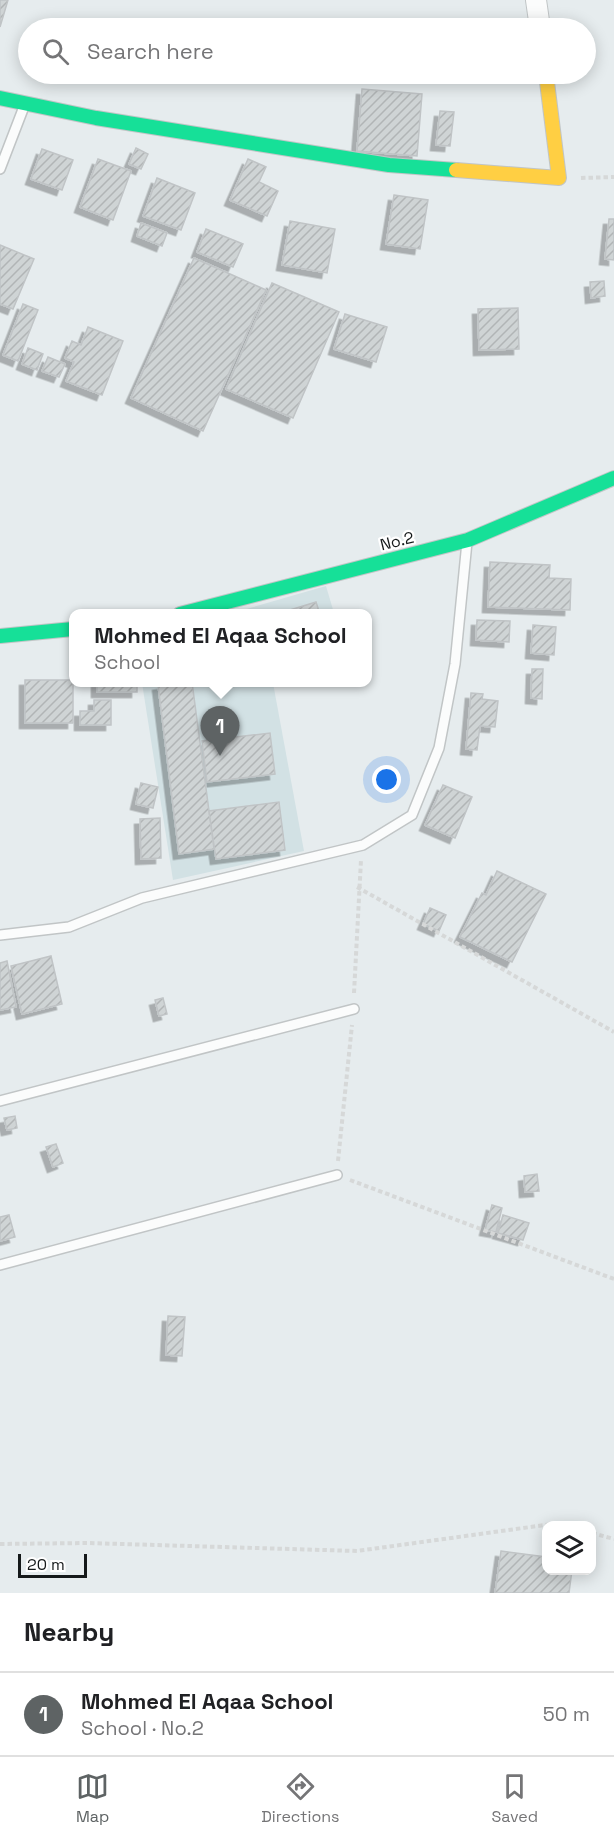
<!DOCTYPE html>
<html lang="en">
<head>
<meta charset="utf-8">
<style>
	:root { --surface:#fff; --page:#f6f6f6; --text:#202124; --muted:#757577; --line:#e0e0e0; --accent:#5e6364 }
	body { margin:0; font-family:"Space Grotesk",sans-serif; background:var(--page); color:var(--text) }
	.controls { position:absolute; right:18px; bottom:18px; display:grid; overflow:hidden; border-radius:12px; box-shadow:0 3px 15px #0003 }
	.controls button { width:54px; height:54px; display:grid; place-items:center; padding:0; border:0; border-bottom:2px solid var(--line); background:var(--surface); color:var(--text); font:30px sans-serif }
	.scale { position:absolute; left:18px; bottom:15px; width:69px; box-sizing:border-box; padding-left:6px; border:3px solid #15191a; border-top:0; font-size:16px; line-height:21px; white-space:nowrap; color:#15191a; -webkit-text-stroke:4px #fff; paint-order:stroke }
	.you { position:absolute; left:387px; top:780px; width:21px; height:21px; margin:-15px; border:4px solid #fff; border-radius:50%; background:#1a73e8; box-shadow:0 0 0 9px #1a73e833 }
	.badge { display:grid; place-items:center; width:39px; height:39px; border-radius:50%; background:var(--accent); color:#fff; font-size:20px; font-weight:700 }
	.pin { position:absolute; translate:-50% -50px; filter:drop-shadow(0 2px 3px #0008) }
	.pin::after { content:''; position:absolute; top:32px; width:21px; height:18px; background:inherit; clip-path:polygon(0 0,100% 0,50% 100%) }
	.popup { position:absolute; left:69px; top:609px; width:303px; height:78px; box-sizing:border-box; display:grid; place-content:center; border-radius:12px; background:var(--surface); filter:drop-shadow(0 2px 4px #0005); font-size:20px; white-space:nowrap; color:var(--muted) }
	.popup b { font-size:22px; color:var(--text) }
	.popup::after { content:''; position:absolute; left:50%; top:100%; margin-left:-12px; border:12px solid transparent; border-top-color:var(--surface) }
	.list { margin:0; padding:0; list-style:none }
	h2 { display:flex; justify-content:space-between; align-items:center; height:78px; margin:0; padding:0 24px; font-size:26px }
	h2 small { font-size:20px; font-weight:400; color:var(--muted) }
	.list li { display:grid; grid-template-columns:39px 1fr auto; gap:18px; align-items:center; box-sizing:border-box; height:84px; padding:0 24px; border-top:2px solid var(--line) }
	.list b { display:block; font-size:22px; white-space:nowrap }
	.list p { margin:0; font-size:20px; white-space:nowrap; color:var(--muted) }
	.list em { font-size:20px; font-style:normal; color:var(--muted) }
	.icon { flex:none; width:33px; height:33px; fill:none; stroke:currentColor; stroke-width:2; stroke-linecap:round; stroke-linejoin:round }
	.map { position:relative; flex:none; width:614px; height:1593px; overflow:hidden }
	.search { position:absolute; background:var(--surface); box-shadow:0 3px 15px #0003; left:18px; right:18px; top:18px; height:66px; display:flex; align-items:center; gap:15px; box-sizing:border-box; padding:0 21px; border-radius:33px; color:var(--muted); font-size:22px }
	.sheet { height:162px; background:var(--surface) }
	nav { display:flex; justify-content:space-around; align-items:center; box-sizing:border-box; height:84px; border-top:2px solid var(--line); background:var(--surface); font-size:16px; color:var(--muted) }
	nav a { display:grid; justify-items:center; gap:3px }
	nav .on { color:var(--accent) }
	.map>svg:first-child { display:block }
</style>
</head>
<body>
<div class="map">
<svg width="614" height="1593" viewBox="0 0 614 1593">
	<defs>
		<pattern id="building-hatch" width="6" height="6" patternUnits="userSpaceOnUse" patternTransform="scale(1.5)"><rect width="6" height="6" fill="#cfd4d5"/><path d="M-1 1l2-2M0 6l6-6M5 7l2-2" fill="none" stroke="#b1b5b6"/></pattern>
		<filter id="shadow"><feDropShadow dx="-5.5" dy="5.5" stdDeviation="0" flood-color="#0004"/></filter>
	</defs>
	<rect width="100%" height="100%" fill="#e6ecee"/>
	<g fill="#d2e1e4">
		<polygon points="326,586 334,613 229,614"/>
		<polygon points="142,683 273,683 304,851 173,880"/>
	</g>
	<g fill="url(#building-hatch)" stroke="#c0c4c6" stroke-width="1.5" filter="url(#shadow)">
		<polygon points="0,0 8,0 0,27"/>
		<polygon points="362,89 422,94 417,156 357,151"/>
		<polygon points="440,111 454,112 450,146 436,145"/>
		<polygon points="136,148 148,154 141,169 129,164"/>
		<polygon points="42,149 73,160 62,190 31,179"/>
		<polygon points="98,159 131,171 113,220 80,207"/>
		<polygon points="248,159 266,167 259,182 278,191 267,216 230,200"/>
		<polygon points="157,178 195,193 181,230 143,216"/>
		<polygon points="394,195 428,200 420,249 386,244"/>
		<polygon points="609,219 614,219 614,260 605,259"/>
		<polygon points="290,221 335,229 327,273 282,265"/>
		<polygon points="141,223 167,233 162,246 137,236"/>
		<polygon points="206,229 243,244 233,267 197,252"/>
		<polygon points="0,245 34,259 13,309 0,304"/>
		<polygon points="194,258 266,290 203,431 131,398"/>
		<polygon points="604,281 605,296 591,298 590,282"/>
		<polygon points="272,283 339,312 293,418 226,389"/>
		<polygon points="23,304 38,310 18,361 3,355"/>
		<polygon points="518,308 519,349 479,350 478,309"/>
		<polygon points="345,314 387,327 376,362 334,349"/>
		<polygon points="88,327 123,341 102,395 66,381 74,362 65,358 72,341 81,345"/>
		<polygon points="28,348 43,354 37,370 22,364"/>
		<polygon points="48,357 65,364 59,377 42,371"/>
		<polygon points="490,562 550,565 549,578 571,579 570,610 488,607"/>
		<polygon points="316,602 320,614 277,614"/>
		<polygon points="477,620 510,621 509,642 476,640"/>
		<polygon points="533,625 556,627 554,655 531,653"/>
		<polygon points="532,669 543,669 542,699 531,698"/>
		<rect x="25" y="680" width="48" height="43"/>
		<rect x="97" y="682" width="40" height="10"/>
		<polygon points="174,682 192,682 214,849 179,854 158,685"/>
		<polygon points="471,693 483,694 482,699 498,701 495,727 480,726 477,750 466,749"/>
		<polygon points="94,700 111,700 111,725 80,725 80,711 94,711"/>
		<polygon points="270,733 275,774 207,782 202,741"/>
		<polygon points="141,783 158,787 153,808 136,804"/>
		<polygon points="443,785 472,797 455,838 425,825"/>
		<polygon points="279,802 285,850 216,859 209,811"/>
		<polygon points="160,818 161,858 141,859 140,819"/>
		<polygon points="497,871 546,894 512,962 460,937 482,893 486,895"/>
		<polygon points="430,908 446,915 439,931 423,924"/>
		<polygon points="51,956 62,1004 22,1014 11,966"/>
		<polygon points="7,961 16,1007 0,1010 0,963"/>
		<polygon points="163,998 167,1014 159,1016 155,1000"/>
		<polygon points="15,1116 17,1128 7,1130 4,1118"/>
		<polygon points="56,1144 63,1163 53,1167 46,1147"/>
		<polygon points="537,1174 539,1191 525,1192 524,1176"/>
		<polygon points="492,1205 502,1208 496,1232 485,1230"/>
		<polygon points="9,1215 15,1237 0,1241 0,1217"/>
		<polygon points="503,1215 529,1223 523,1240 498,1233"/>
		<polygon points="168,1316 185,1317 182,1356 166,1355"/>
		<polygon points="501,1551 546,1557 546,1570 572,1570 569,1593 495,1593"/>
	</g>
	<g fill="none" stroke-linecap="round" stroke-linejoin="round">
		<defs>
			<g id="lane">
				<polyline points="0,169 25,104"/>
				<polyline points="0,935 69,927 142,898 363,845 412,815 439,748 455,664 467,542"/>
				<polyline points="0,1101 354,1009"/>
				<polyline points="0,1265 337,1175"/>
			</g>
			<polyline id="street" points="536,0 540,28"/>
			<g id="fast">
				<polyline points="0,98 96,118 389,165 456,170"/>
				<polyline points="180,614 468,540 614,478"/>
				<polyline points="0,636 73,629"/>
			</g>
			<polyline id="slow" points="456,170 559,178 546,74"/>
		</defs>
		<use href="#lane" stroke="#c1c5c6" stroke-width="12"/>
		<use href="#street" stroke="#c1c5c6" stroke-width="22"/>
		<use href="#fast" stroke="#c1c5c6" stroke-width="16"/>
		<use href="#slow" stroke="#c1c5c6" stroke-width="16"/>
		<g stroke="#d6d8d8" stroke-width="4" stroke-dasharray="4.5 3" stroke-linecap="butt">
			<polyline points="581,178 614,177"/>
			<polyline points="357,887 614,1032"/>
			<polyline points="354,993 361,860"/>
			<polyline points="338,1161 352,1025"/>
			<polyline points="350,1180 614,1279"/>
			<polyline points="592,1533 614,1539"/>
			<polyline points="0,1544 88,1543 357,1551 552,1524 560,1526"/>
		</g>
		<use href="#lane" stroke="#fbfcfc" stroke-width="9"/>
		<use href="#street" stroke="#fbfcfc" stroke-width="20"/>
		<use href="#fast" stroke="#16e098" stroke-width="14"/>
		<use href="#slow" stroke="#ffcf43" stroke-width="14"/>
	</g>
	<g text-anchor="middle" dominant-baseline="central" stroke-width="4.5" stroke-linejoin="round" paint-order="stroke">
		<g font-size="16" fill="#15191a" stroke="#fff">
			<text transform="translate(397 541) rotate(-14)">No.2</text>
		</g>
	</g>
</svg>
<div class="controls">
<button><svg class="icon" aria-label="layers" viewBox="0 0 24 24"><path d="M12 4l9 5-9 5-9-5zM3 14l9 5 9-5"/></svg></button>
</div>
<div class="scale">20 m</div>
<div class="you"></div>
<div class="pin badge" style="left:220px;top:756px">1</div>
<div class="popup"><b>Mohmed El Aqaa School</b>School</div>
<div class="search"><svg class="icon" aria-label="search" viewBox="0 0 24 24"><circle cx="10" cy="10" r="6"/><path d="M15 15l6 6"/></svg>Search here</div>
</div>
<section class="sheet">
<h2>Nearby<small></small></h2>
<ul class="list">
<li><span class="badge">1</span><div><b>Mohmed El Aqaa School</b><p>School · No.2</p></div><em>50 m</em></li>
</ul>
</section>
<nav>
<a class="on"><svg class="icon" aria-label="map" viewBox="0 0 24 24"><path d="M3 6l6-2 6 2 6-2v14l-6 2-6-2-6 2zM9 4v14M15 6v14"/></svg>Map</a>
<a><svg class="icon" aria-label="directions" viewBox="0 0 24 24"><path d="M12 3l9 9-9 9-9-9zM9 14v-3h6M13 9l2 2-2 2"/></svg>Directions</a>
<a><svg class="icon" aria-label="saved" viewBox="0 0 24 24"><path d="M7 4h10v16l-5-4-5 4z"/></svg>Saved</a>
</nav>
</body>
</html>
